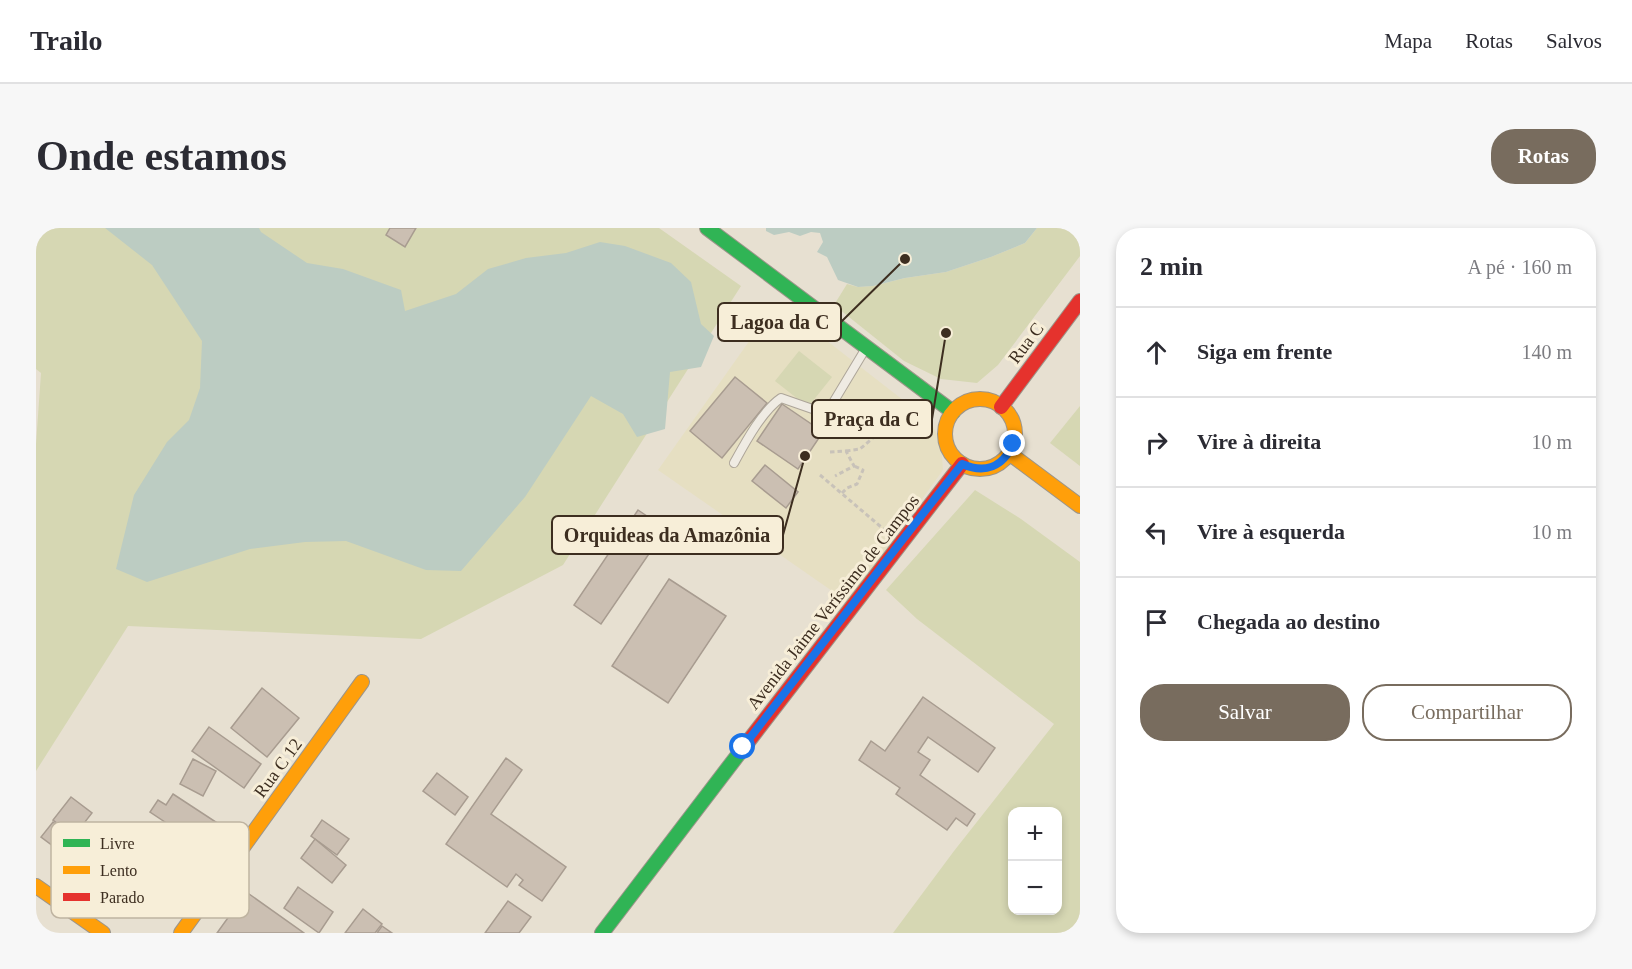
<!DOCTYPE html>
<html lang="pt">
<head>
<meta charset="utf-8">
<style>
	:root { --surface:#fff; --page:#f7f7f7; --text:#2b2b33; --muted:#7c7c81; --line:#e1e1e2; --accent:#786c5e }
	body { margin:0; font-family:Georgia,serif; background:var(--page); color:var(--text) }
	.controls { position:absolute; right:18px; bottom:18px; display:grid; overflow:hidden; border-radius:12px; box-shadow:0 3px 9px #0003 }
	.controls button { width:54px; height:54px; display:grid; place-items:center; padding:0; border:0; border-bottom:2px solid var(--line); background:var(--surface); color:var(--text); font:30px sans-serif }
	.stop { position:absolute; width:18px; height:18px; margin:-14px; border:4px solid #1a73e8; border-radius:50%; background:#fff }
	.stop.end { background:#1a73e8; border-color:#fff; box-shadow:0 2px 6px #0008 }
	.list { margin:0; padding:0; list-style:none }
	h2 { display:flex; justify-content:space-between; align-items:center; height:78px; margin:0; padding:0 24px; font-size:26px }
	h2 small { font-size:20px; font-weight:400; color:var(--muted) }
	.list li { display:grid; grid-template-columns:39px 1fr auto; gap:18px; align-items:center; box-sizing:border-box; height:90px; padding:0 24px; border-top:2px solid var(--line) }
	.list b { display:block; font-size:22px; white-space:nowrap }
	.list em { font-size:20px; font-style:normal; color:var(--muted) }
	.actions { display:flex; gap:12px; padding:18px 24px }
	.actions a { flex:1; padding:14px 0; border:2px solid var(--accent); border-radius:24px; text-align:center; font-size:21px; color:var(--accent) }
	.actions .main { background:var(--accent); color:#fff }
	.icon { flex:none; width:33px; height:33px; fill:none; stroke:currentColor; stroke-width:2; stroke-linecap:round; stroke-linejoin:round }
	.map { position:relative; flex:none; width:1044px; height:705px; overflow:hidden; border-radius:24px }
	header { display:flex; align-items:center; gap:36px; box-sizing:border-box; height:84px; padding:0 30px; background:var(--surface); border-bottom:2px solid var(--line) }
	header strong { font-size:28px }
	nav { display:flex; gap:33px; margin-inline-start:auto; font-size:21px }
	.intro { display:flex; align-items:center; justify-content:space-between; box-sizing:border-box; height:144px; padding:0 36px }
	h1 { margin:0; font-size:42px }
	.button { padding:15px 27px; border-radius:24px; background:var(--accent); color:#fff; font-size:21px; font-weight:700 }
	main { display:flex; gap:36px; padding:0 36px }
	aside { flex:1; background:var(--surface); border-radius:24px; box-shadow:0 3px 9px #0003 }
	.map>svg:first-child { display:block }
</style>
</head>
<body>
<header>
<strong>Trailo</strong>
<nav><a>Mapa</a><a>Rotas</a><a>Salvos</a></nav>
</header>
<div class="intro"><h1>Onde estamos</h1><a class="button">Rotas</a></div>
<main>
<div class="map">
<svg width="1044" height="705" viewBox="0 0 1044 705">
	<rect width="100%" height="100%" fill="#e7e0d1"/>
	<polygon fill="#e6dfc2" points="741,74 894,193 905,214 907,242 812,374 622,242"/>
	<g fill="#d6d7b3" fill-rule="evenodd">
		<polygon points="0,0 623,0 705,58 527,337 385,411 92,398 0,543 0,216 5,145 0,141"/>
		<polygon points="1001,0 1044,0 1044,28 962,137 941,155 905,151 868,133 798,77 811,56 822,59 837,58 869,50 910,44 955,29 989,15"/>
		<polygon points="763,123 796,149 772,179 739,153"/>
		<polygon points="1044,178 1044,238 1014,215"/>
		<path d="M939,262L985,291L1044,334V705H857L918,623L1018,496L881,391L850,362ZM976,584H1022V682H976Z"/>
	</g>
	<g fill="#bcccc2">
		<polygon points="69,0 223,0 225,4 271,35 307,41 365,62 369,83 420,66 452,41 490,30 530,25 564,14 589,18 635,35 655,54 665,96 678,108 665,139 634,144 629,201 601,209 587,186 555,168 489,269 425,343 390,342 310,313 269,314 214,321 111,354 80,341 98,267 131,214 153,192 164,160 166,113 116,37"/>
		<polygon points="730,0 1001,0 989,15 955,29 910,44 869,50 837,58 822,59 802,52 791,29 781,24 787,14 784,5 775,4 764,8 753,4 738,7 730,3"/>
	</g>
	<g fill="#cbbfb2" stroke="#a89c90" stroke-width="1.5">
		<polygon points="354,0 380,0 369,19 350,7"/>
		<polygon points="699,149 731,175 686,230 654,203"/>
		<polygon points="746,176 787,204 762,241 721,213"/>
		<polygon points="729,237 762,264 750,280 716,253"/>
		<polygon points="602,282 630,301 565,396 538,377"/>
		<polygon points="633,351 690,388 632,475 576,438"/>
		<polygon points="226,460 263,490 231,529 195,500"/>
		<polygon points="887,469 959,520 942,544 892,509 882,524 894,532 884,547 939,586 931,598 920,590 911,602 860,566 864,560 823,532 835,513 849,523"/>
		<polygon points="173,499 225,536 208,560 156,523"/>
		<polygon points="470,530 486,542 455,586 530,639 506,673 483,657 487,652 480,646 471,659 410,616"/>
		<polygon points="157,531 180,543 167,568 144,556"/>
		<polygon points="401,545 432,569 419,587 387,563"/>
		<polygon points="137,566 189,600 174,624 114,584 122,572 130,577"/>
		<polygon points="35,569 56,585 38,608 17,592"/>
		<polygon points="286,592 313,611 301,627 275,608"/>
		<polygon points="17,594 36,609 25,624 5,609"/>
		<polygon points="279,611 310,637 296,655 265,630"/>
		<polygon points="262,659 297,684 283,705 248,680"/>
		<polygon points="206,661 268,705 181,705 194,687 190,685"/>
		<polygon points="472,673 495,689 483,705 449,705"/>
		<polygon points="327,681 346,696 339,705 309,705"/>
		<polygon points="346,698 356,705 341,705"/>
	</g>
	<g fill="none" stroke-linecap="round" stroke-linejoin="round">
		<defs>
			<path id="lane" d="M698,235C709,215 726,183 745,170L785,184L792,183L830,120"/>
			<g id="fast">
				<polyline points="671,0 917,184"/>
				<polyline points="566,705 708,519"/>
			</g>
			<g id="slow">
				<circle cx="944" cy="206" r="35"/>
				<polyline points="973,225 1044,278"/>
				<polyline points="0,658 67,705"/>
				<polyline points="145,705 326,454"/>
			</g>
			<g id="jam">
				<polyline points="965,179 1044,73"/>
				<polyline points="708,519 926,236"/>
			</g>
		</defs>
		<use href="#lane" stroke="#ada599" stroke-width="10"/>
		<use href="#fast" stroke="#9c958a" stroke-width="16"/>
		<use href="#slow" stroke="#9c958a" stroke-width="16"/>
		<use href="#jam" stroke="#9c958a" stroke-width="16"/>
		<g stroke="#c8c2b9" stroke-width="3" stroke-dasharray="4.5 3" stroke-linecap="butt">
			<polyline points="819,181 829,185 844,204"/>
			<polyline points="810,223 824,221 844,204 856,207"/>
			<polyline points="794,224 810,223 818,238 799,248"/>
			<polyline points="784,247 851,304"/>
			<polyline points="806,265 811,260 821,256 827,242 818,238"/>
		</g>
		<use href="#lane" stroke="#efebe3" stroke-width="8"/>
		<use href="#fast" stroke="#30b455" stroke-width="14"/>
		<use href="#slow" stroke="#ff9f0a" stroke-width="14"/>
		<use href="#jam" stroke="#e5322d" stroke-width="14"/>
	</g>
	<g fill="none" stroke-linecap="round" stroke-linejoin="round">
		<path stroke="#1a73e8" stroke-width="8" d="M707,519L864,315L926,236C949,246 967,239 977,216"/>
	</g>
	<g text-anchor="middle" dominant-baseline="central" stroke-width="6" stroke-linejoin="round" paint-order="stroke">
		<g font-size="18" fill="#3d2e20" stroke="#f7eed8">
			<text transform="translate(990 115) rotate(-53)">Rua C</text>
			<text transform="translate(797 374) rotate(-52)">Avenida Jaime Veríssimo de Campos</text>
			<text transform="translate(242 540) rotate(-54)">Rua C 12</text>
		</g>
	</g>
	<rect x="15" y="594" width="198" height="96" rx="9" fill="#f7eed8" stroke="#bfb4a1" stroke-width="1.5"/>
	<rect x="27" y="611" width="27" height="8" fill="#30b455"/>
	<rect x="27" y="638" width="27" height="8" fill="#ff9f0a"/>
	<rect x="27" y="665" width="27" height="8" fill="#e5322d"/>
	<g font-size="16" fill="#3d2e20">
		<text x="64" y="621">Livre</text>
		<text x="64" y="648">Lento</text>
		<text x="64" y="675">Parado</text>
	</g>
	<path fill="none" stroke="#3d2e20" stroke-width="2" d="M869 31L805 94M910 105L896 191M769 228L747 307"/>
	<g fill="#3d2e20" stroke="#f7eed8" stroke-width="2">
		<circle cx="869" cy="31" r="6"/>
		<circle cx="910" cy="105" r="6"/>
		<circle cx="769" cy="228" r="6"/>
	</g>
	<g fill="#f7eed8" stroke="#3d2e20" stroke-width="2">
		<rect x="682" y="75" width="123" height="38" rx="6"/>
		<rect x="776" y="172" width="120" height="38" rx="6"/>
		<rect x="516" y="288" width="231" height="38" rx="6"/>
	</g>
	<g font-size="20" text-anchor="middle" font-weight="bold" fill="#3d2e20">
		<text x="744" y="101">Lagoa da C</text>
		<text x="836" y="198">Praça da C</text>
		<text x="631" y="314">Orquideas da Amazônia</text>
	</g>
</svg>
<div class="controls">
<button>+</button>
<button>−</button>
</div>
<div class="stop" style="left:707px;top:519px"></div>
<div class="stop end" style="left:977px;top:216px"></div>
</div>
<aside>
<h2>2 min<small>A pé · 160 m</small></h2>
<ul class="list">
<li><svg class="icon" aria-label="ahead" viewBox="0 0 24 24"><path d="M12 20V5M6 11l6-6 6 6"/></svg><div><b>Siga em frente</b></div><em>140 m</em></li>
<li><svg class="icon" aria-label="right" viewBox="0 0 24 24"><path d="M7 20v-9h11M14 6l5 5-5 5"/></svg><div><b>Vire à direita</b></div><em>10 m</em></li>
<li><svg class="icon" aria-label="left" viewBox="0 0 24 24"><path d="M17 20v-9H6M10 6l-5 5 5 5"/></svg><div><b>Vire à esquerda</b></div><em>10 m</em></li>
<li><svg class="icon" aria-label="arrive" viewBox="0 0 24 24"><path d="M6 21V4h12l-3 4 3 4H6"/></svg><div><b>Chegada ao destino</b></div></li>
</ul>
<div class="actions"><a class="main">Salvar</a><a>Compartilhar</a></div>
</aside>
</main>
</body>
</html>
